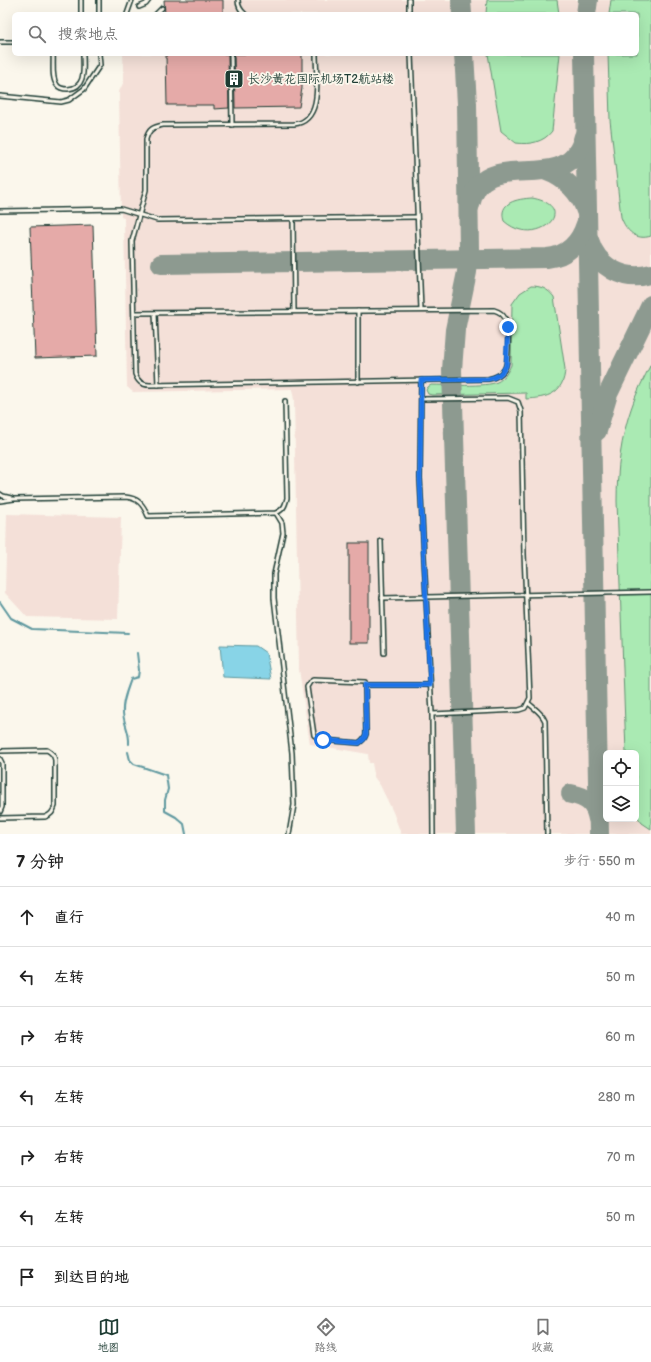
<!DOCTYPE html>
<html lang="zh">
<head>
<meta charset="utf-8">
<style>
	:root { --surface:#fff; --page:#f6f6f6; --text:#222; --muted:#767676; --line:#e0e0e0; --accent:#1f3d34 }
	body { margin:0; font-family:"Balsamiq Sans","LXGW WenKai TC",sans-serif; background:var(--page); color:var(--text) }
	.controls { position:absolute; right:12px; bottom:12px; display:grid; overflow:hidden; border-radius:6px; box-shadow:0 4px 16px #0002 }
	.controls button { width:36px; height:36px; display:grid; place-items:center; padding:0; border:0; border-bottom:1px solid var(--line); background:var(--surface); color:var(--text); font:20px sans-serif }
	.stop { position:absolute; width:12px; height:12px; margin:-9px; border:3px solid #1a73e8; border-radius:50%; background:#fff }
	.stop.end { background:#1a73e8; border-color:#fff; box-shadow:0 1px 4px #0008 }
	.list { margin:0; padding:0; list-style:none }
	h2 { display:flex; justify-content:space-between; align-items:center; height:52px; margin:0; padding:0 16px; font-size:17px }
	h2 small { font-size:13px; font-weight:400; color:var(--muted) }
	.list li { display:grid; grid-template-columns:26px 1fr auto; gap:12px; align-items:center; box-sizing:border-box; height:60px; padding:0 16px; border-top:1px solid var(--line) }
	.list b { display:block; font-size:15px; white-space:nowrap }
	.list em { font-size:13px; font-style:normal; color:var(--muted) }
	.icon { flex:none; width:22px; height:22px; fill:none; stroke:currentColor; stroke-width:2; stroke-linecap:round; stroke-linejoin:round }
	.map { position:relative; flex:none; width:651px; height:834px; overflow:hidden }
	.search { position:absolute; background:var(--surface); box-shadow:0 4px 16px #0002; left:12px; right:12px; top:12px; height:44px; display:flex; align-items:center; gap:10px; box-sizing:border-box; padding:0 14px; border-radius:6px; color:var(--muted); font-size:15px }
	.sheet { height:472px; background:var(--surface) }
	nav { display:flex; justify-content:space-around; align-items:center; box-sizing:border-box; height:56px; border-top:1px solid var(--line); background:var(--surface); font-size:11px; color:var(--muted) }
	nav a { display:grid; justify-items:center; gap:2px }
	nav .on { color:var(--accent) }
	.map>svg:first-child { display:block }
</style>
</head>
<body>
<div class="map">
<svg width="651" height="834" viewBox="0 0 651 834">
	<rect width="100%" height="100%" fill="#fbf7ec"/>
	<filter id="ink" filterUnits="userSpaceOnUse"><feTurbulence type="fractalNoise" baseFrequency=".025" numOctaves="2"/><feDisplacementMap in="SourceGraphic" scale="8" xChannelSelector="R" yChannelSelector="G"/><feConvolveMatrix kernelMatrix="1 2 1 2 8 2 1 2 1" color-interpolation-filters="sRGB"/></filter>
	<g filter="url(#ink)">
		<g fill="#f4e0d8" fill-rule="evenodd">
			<path d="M164,0H651V834H401L393,812L380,785L374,777V774L372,763H369L368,754L310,744L299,669L294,400L292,389L133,392L127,387L124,218L121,217L119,92L124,81L123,54H637V14H165ZM606,753H636V819H606Z"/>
			<polygon points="7,514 121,517 118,619 27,617 5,593"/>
		</g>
		<g fill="#aaeab3" stroke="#649474">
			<polygon points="487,0 557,0 559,14 486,14"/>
			<path d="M611,0H651V236C636,241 626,231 621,217L610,120L608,54H637V14H609Z"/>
			<path d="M488,54H560L552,131C544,142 530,145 516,143L501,131Z"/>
			<path d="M532,198C582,207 536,250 504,221C498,202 517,199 532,198Z"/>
			<path d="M531,286C541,286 548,289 554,297L565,369C564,394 547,398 526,399V393L432,395L428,394L426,390L428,387L431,385C444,385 488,387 497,382C504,379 508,372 511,365L512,304L520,293Z"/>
			<path d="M651,364V829L642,823L636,815V753H626L617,501C617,470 621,438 631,409C636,393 644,378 651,364Z"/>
		</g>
		<polygon fill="#88d4e7" stroke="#5e989f" points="220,645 256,646 266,653 271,679 223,677"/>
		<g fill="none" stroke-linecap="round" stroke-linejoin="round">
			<g stroke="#5e989f" stroke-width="2">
				<polyline points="0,602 11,618 32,629 128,633"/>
				<path d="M129,744C130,732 124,725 123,713C122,702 127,690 131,679L138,677L139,670L137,653"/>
				<polyline points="128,752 130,760 134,764 166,775 168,789 165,800 165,811 176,817 184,824 186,834"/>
			</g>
			<g stroke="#8d9a90" stroke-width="20">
				<polyline points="461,0 462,14"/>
				<polyline points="586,14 588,0"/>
				<polyline points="464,54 467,104 469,249 467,272 455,330 452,370 466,834"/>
				<polyline points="584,54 599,834"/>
				<path d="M547,171C564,177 581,193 586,211"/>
				<path d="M470,205C483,140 568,203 584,136"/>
				<path d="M589,240C597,267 624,282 651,274"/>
				<path d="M161,264L547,258C567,256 580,243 586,224"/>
				<polyline points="597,431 608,394 651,305"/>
				<path d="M571,794C587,797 595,803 598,819"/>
			</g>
		</g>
		<g fill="#e5aaa8" stroke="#1f3d34">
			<polygon points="164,0 223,0 223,14 165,14"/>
			<polygon points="166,54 228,54 229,108 214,109 214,105 167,105"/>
			<polygon points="234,54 302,54 302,88 299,107 235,108"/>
			<polygon points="93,225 97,356 35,358 30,227"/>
			<rect x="349" y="543" width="20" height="100"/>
		</g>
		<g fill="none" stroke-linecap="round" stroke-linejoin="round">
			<defs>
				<g id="service">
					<polyline points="81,0 81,14"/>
					<polyline points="99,0 99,14"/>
					<path d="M238,0C238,6 240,10 245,14"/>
					<polyline points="409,0 409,14"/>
					<polyline points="139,7 146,4 149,0"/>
					<polyline points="127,14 132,0"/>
					<polyline points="156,14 162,8"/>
					<polyline points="0,42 14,42"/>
					<path d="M53,54C54,63 51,78 57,85C59,88 64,89 68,89C87,88 83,67 83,54"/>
					<polyline points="231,54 232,125"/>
					<polyline points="411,54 421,310"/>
					<polyline points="0,96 61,102 69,100 84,89 100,65 99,54"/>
					<polyline points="0,211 121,209 157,220 417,217"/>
					<polyline points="293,219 294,311"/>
					<polyline points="358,311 358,382"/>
					<path d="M134,313L494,310C500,312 503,314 506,320C509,328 509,363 504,370C500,376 494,378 488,379L150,385C142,385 138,382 135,374L132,241L146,190V139C149,129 153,127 163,125L294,124C324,121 316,76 316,54"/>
					<polyline points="155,313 158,385"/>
					<polyline points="421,380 420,478 432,714 433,834"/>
					<polyline points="421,399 508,398 518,402 521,411 524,554 530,698 525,708 519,710 432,714"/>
					<polyline points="0,494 3,496 11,498"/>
					<path d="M0,501L14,499L125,497C138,498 143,504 148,516L276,513C284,509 285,506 287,498L285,401"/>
					<polyline points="276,513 282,523 283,533 274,574 274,598 292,753 294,805 289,834"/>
					<polyline points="381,541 384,653"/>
					<polyline points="382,598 651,592"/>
					<path d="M313,680L365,682L366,734C365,738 362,741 359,743L323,740L318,738L314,735L307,687L310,682Z"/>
					<polyline points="365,685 430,685"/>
					<path d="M528,703C535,709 542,713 545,721L547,834"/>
					<path d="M0,751L47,750C52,753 54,755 55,760V806C53,812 51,815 45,817L0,818"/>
					<polyline points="0,759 2,763 2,807 0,812"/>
				</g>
			</defs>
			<use href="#service" stroke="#1f3d34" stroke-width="6"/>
			<use href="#service" stroke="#fbf7ec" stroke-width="3"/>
		</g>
	</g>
	<g fill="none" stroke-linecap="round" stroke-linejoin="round" filter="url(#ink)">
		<path stroke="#1a73e8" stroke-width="5" d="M323,740L359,743L364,739L366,734L365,685H430L420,478L421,380L488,379C496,378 502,374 506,366L508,327"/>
	</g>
	<defs>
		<symbol id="building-square" viewBox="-11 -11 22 22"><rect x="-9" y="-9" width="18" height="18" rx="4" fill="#1f3d34" stroke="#fbf7ec"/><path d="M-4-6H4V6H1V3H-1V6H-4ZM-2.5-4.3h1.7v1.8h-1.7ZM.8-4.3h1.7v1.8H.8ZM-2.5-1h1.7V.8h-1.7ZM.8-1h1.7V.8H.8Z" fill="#fff"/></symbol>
	</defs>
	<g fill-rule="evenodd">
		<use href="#building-square" x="223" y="68" width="22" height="22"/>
	</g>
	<g text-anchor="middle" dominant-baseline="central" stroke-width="3.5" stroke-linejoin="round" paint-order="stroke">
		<g font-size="12" fill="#1f3d34" stroke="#fbf7ec" text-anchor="start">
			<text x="248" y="79">长沙黄花国际机场T2航站楼</text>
		</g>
	</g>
</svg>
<div class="controls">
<button><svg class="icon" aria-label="locate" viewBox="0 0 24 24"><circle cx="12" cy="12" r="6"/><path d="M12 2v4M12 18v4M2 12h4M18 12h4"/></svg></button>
<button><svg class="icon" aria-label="layers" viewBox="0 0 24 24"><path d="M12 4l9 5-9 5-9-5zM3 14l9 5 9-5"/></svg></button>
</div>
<div class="stop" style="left:323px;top:740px"></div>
<div class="stop end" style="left:508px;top:327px"></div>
<div class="search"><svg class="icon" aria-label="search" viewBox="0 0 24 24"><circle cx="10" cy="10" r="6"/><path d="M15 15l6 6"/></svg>搜索地点</div>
</div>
<section class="sheet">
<h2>7 分钟<small>步行 · 550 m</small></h2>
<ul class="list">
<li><svg class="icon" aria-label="ahead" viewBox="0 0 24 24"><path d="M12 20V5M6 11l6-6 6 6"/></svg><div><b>直行</b></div><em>40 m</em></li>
<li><svg class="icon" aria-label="left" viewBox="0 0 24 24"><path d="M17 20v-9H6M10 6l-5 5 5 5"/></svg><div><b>左转</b></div><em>50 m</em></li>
<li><svg class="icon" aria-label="right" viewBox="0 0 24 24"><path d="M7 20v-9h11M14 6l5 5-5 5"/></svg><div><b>右转</b></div><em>60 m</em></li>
<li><svg class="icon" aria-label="left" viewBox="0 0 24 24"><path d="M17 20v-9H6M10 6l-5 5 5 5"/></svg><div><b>左转</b></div><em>280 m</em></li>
<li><svg class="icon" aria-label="right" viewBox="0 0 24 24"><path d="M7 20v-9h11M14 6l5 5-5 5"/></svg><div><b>右转</b></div><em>70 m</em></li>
<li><svg class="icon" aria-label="left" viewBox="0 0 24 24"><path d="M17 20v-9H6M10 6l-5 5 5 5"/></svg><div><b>左转</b></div><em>50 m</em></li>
<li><svg class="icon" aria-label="arrive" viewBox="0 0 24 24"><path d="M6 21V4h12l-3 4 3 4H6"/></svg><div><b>到达目的地</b></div></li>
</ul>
</section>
<nav>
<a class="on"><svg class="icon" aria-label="map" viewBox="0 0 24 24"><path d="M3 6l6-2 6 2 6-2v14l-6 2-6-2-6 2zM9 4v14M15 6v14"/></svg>地图</a>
<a><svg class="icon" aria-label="directions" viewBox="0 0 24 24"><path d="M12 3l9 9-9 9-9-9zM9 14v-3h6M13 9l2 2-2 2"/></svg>路线</a>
<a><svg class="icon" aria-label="saved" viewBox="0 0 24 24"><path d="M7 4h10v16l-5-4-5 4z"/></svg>收藏</a>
</nav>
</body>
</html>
